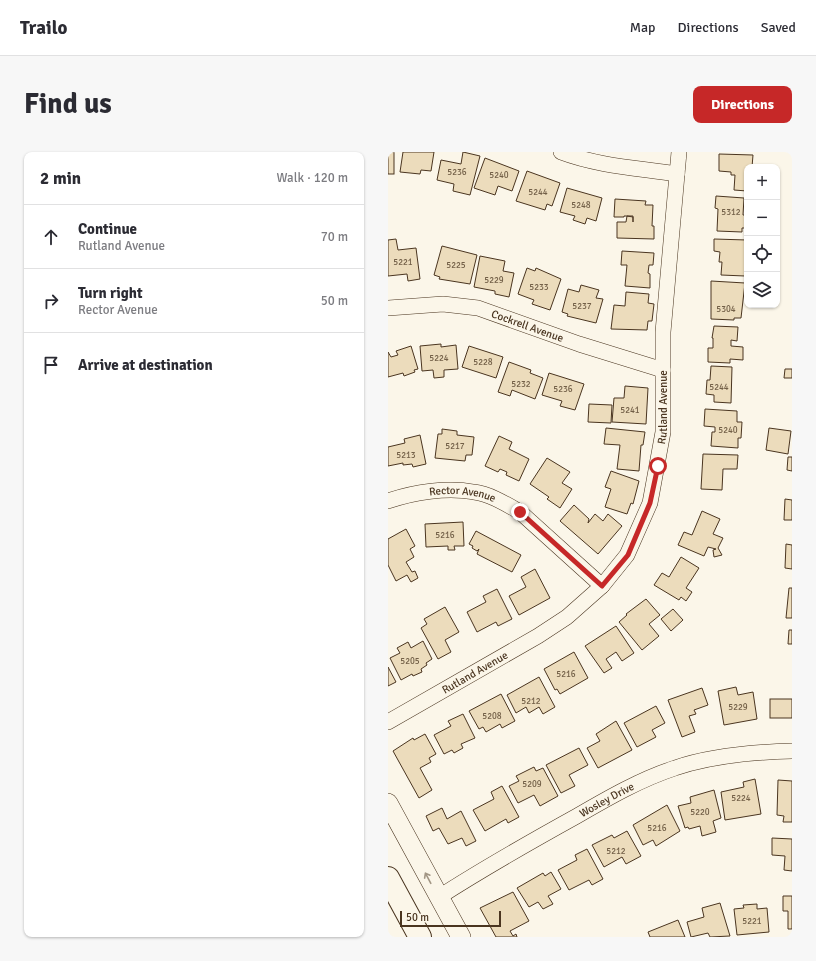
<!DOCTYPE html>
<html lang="en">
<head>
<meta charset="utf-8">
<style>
	:root { --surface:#fff; --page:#f7f7f7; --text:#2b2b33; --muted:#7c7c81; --line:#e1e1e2; --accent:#c62828 }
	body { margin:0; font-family:Signika,sans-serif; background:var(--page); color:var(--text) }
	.controls { position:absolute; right:12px; top:12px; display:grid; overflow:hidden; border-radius:8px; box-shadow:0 1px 3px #0004 }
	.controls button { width:36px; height:36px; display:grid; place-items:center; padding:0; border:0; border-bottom:1px solid var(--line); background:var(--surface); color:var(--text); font:20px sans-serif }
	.scale { position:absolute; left:12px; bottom:10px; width:101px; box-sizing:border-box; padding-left:4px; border:2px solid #4a3520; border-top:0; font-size:11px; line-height:14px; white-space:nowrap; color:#4a3520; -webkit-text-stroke:3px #fbf6e9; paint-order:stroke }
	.stop { position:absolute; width:12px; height:12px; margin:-9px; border:3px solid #c62828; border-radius:50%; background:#fff }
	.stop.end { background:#c62828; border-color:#fff; box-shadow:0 1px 4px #0008 }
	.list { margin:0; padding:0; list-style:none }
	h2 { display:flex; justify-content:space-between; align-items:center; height:52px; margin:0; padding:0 16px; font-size:17px }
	h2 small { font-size:13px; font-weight:400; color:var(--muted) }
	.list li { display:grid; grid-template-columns:26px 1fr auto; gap:12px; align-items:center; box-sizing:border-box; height:64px; padding:0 16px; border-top:1px solid var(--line) }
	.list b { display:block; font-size:15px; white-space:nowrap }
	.list p { margin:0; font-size:13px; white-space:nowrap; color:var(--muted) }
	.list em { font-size:13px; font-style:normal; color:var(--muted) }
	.icon { flex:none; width:22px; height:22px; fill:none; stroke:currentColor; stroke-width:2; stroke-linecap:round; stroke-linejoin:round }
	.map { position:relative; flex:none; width:404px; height:785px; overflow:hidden; border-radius:8px }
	header { display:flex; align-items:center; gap:24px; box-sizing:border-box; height:56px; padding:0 20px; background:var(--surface); border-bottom:1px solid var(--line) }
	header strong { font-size:19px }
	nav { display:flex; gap:22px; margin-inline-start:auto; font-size:14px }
	.intro { display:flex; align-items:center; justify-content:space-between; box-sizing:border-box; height:96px; padding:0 24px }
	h1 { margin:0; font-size:28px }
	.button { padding:10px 18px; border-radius:8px; background:var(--accent); color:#fff; font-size:14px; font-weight:700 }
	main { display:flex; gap:24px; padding:0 24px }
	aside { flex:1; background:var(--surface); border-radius:8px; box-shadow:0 1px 3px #0004 }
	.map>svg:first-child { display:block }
</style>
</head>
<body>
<header>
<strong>Trailo</strong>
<nav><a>Map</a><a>Directions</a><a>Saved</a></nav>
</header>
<div class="intro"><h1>Find us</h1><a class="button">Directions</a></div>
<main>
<aside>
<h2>2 min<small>Walk · 120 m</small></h2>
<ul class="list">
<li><svg class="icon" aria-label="ahead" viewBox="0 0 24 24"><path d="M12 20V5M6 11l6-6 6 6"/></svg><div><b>Continue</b><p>Rutland Avenue</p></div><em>70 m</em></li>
<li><svg class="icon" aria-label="right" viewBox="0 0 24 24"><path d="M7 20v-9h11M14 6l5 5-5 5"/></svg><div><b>Turn right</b><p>Rector Avenue</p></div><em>50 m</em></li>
<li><svg class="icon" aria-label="arrive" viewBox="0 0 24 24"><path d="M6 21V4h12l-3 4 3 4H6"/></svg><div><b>Arrive at destination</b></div></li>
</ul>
</aside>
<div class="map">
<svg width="404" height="785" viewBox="0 0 404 785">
	<rect width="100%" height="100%" fill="#fbf6e9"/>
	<g fill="#ecdcbc" stroke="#4a3520">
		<rect x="0" y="0" width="6" height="22"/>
		<polygon points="15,0 46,0 43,19 33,18 32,22 12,20"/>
		<polygon points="75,0 92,4 82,43 65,39 66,32 49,28 53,8 73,12"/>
		<polygon points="331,2 365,3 364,15 359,15 359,39 346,38 347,23 343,23 343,20 331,19"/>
		<polygon points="97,6 131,19 124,39 110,34 107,43 86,36"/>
		<polygon points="139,19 172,31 164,54 159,52 157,58 128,49"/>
		<polygon points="179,36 214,46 208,69 199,66 197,72 185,68 187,64 172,60"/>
		<polygon points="328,44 356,46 355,63 359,63 359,76 354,76 354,80 329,79 330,57 327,56"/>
		<polygon points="227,47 258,49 257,53 265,53 264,74 266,74 266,87 229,86 229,70 238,70 239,64 245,65 245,70 245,64 236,64 236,65 226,65"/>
		<polygon points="8,87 10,98 28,96 32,127 20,129 19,122 0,124 0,88"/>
		<polygon points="326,87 359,88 359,115 357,114 357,124 333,123 334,110 331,110 332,100 326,99"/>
		<polygon points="54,94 89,103 82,132 51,127 52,125 46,123"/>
		<polygon points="234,99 266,101 265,113 261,113 260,121 262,122 262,136 237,134 239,113 233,113"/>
		<polygon points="92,104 117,109 115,119 126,121 121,145 107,142 107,139 86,135"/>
		<polygon points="139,116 147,119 148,116 173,127 162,158 144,152 146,148 130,142"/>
		<polygon points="323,129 357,131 353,166 346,166 346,168 323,167"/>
		<polygon points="193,133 211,138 208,146 215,147 208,171 179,164 180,162 174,160 180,137 191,140"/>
		<polygon points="238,140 261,142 260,151 266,152 264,169 260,169 259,178 223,177 226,153 237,154"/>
		<polygon points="326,174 350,175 349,189 343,188 343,194 355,195 355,208 342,207 342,211 320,210 320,196 325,196 325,186 324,186"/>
		<polygon points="53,192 53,195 68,193 70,217 56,218 56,225 46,226 45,218 34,219 32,194"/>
		<polygon points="23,194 30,217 26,218 27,220 16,224 15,221 0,225 0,200 3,205 10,203 8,199"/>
		<polygon points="81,194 115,205 108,226 74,215"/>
		<polygon points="121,210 143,218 142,221 155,226 147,247 124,238 122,244 110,240"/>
		<polygon points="323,214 344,215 343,251 326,250 326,243 318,242 319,228 322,228"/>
		<polygon points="397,217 404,217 404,226 396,226"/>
		<polygon points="161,221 196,232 187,258 172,254 174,249 154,243"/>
		<polygon points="237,234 260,236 258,272 224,270 226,246 236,246"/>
		<polygon points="201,252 224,253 223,271 200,270"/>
		<polygon points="317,257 349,259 349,270 354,270 353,286 350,286 350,296 323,294 324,280 327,280 327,275 316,274"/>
		<polygon points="218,276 257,280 255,293 253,293 251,319 229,317 232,293 216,292"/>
		<polygon points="381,276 403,279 400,302 378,298"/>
		<polygon points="54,277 69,279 69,283 86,285 84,303 78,303 77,309 47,306 50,282 54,282"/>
		<polygon points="32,283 38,312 25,315 24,312 15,313 15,311 0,314 0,295 17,291 16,287"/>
		<polygon points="111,284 124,290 121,297 141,307 131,329 118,323 119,320 112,317 110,320 97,314"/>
		<polygon points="315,302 350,303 349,317 335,317 334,338 313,337"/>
		<polygon points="400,305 404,305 404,319 399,318"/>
		<polygon points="159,306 182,320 174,331 184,337 172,356 159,347 161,345 142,332"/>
		<polygon points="223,319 251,329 245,352 243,351 239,362 217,355 223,337 217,335"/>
		<polygon points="397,347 404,348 404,368 396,368"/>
		<polygon points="186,353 201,367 200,371 207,362 215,369 220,362 234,374 210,402 172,369"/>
		<polygon points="314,359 332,367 325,382 335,386 330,396 334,403 326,405 325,398 328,397 320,395 316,404 290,393 296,380 304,383"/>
		<polygon points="75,370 76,394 66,394 67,398 60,398 60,394 38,395 37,372"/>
		<polygon points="18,377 27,394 22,397 26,405 18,410 24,420 27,419 30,426 23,430 19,423 8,429 0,413 0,387"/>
		<polygon points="88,379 133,403 124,420 89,402 91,397 89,399 84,396 85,394 81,392"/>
		<polygon points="398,392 404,393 404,417 397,416"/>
		<polygon points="293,405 311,416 298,436 304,440 298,449 293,445 291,448 266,433 274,421 281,425"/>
		<polygon points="147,417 162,446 131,463 121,444 138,435 133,425"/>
		<polygon points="401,436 404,436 404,466 398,466"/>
		<polygon points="109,437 124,467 110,474 108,470 89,480 79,460 98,450 95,444"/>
		<polygon points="258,447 272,463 261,472 271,484 254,498 231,470 239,463 238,462"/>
		<polygon points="57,455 71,480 57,488 63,500 50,507 33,476 39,472 36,467"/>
		<polygon points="285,457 295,468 283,479 273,467"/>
		<polygon points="228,474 246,501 234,509 228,500 218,507 224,516 216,521 197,494"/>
		<polygon points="401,478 404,478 404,492 400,492"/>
		<polygon points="35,489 44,507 38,511 39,513 33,517 34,520 25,524 24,522 13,528 2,506 12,501 9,496 20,490 23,496"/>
		<polygon points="186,500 200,526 172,542 169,537 167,538 156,517"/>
		<polygon points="0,515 8,530 0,534"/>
		<polygon points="151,525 167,555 155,562 151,555 141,561 138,555 128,561 119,543"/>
		<polygon points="348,535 350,543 365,540 369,567 336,573 330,539"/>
		<polygon points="314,536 320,553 306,558 308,562 301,564 307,580 294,585 280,548"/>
		<polygon points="113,542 127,569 114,576 112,572 98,580 95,575 91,577 81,559"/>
		<rect x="382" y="547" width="22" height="19"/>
		<polygon points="268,554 277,571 264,578 268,585 249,595 236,571"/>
		<polygon points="75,562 87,586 73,592 75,596 66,601 64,598 56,602 46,583 63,574 60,569"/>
		<polygon points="228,569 244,598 210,616 199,596 212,589 208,582"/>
		<polygon points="37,582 48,602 41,606 43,610 32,616 44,638 31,646 5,599 25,586 26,588"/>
		<polygon points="191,596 200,613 181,623 187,634 173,641 158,613"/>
		<polygon points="146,615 148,619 155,616 170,644 152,654 146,643 130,651 121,634 131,629 128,624"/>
		<polygon points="367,627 373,662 337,668 333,640 356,635 355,630"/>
		<polygon points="390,628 404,629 404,670 395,670 396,664 389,663"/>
		<polygon points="114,634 131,665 120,671 118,667 97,679 85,658 106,647 103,640"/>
		<polygon points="326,638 333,666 325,669 328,680 314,684 312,674 301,677 300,675 297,676 290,654 303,651 302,645"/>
		<polygon points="279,653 292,679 268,694 265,688 255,693 245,673"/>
		<polygon points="54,656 59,667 73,659 88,689 78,694 74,686 60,692 51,676 45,679 38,664"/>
		<polygon points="239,679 253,704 238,712 234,705 216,715 204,693 224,683 226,686"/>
		<polygon points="384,686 404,687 404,719 396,718 397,704 384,703"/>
		<polygon points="199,697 215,727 204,733 201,728 181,738 170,718 189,708 187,703"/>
		<polygon points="163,720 173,737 160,744 165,752 155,757 150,750 141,755 129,736 155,721 157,724"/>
		<polygon points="125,740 141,769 122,779 125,784 128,782 129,785 108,785 92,756"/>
		<polygon points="395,744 404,744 404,777 400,777 400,759 395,759"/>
		<polygon points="332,751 342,784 322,785 320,781 303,785 299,770 316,765 314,756"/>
		<polygon points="369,752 369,757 379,756 381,780 349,783 346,757 356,756 355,753"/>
		<polygon points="290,768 297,785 262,785 260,780"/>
	</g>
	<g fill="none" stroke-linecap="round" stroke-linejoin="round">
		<defs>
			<g id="minor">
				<path d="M173,0C210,14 250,16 289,22"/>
				<path id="s1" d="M0,156L55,152L90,156L191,192L275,218"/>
				<path id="s2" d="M0,349C26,340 59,335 86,340C102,342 118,352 132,360L214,434"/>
				<path id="s3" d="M0,570L150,484L179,465L214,434L239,403L262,351L275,280V180L291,0"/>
				<path id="s4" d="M51,745C96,716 142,690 189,664C220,646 253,627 287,616C324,603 366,600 404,599"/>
			</g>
			<polyline id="major" points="0,651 73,785"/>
			<polyline id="highway" points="0,726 32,785"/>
		</defs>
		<use href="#minor" stroke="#4a3520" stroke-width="16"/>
		<use href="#major" stroke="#4a3520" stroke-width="20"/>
		<use href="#highway" stroke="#4a3520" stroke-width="24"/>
		<use href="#minor" stroke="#fbf6e9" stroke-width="15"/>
		<use href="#major" stroke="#fbf6e9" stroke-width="19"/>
		<use href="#highway" stroke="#fbf6e9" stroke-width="22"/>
	</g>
	<defs><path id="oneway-shaft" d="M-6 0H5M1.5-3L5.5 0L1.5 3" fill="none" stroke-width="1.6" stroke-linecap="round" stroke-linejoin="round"/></defs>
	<use stroke="#a29684" href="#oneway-shaft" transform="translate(40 726) rotate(-118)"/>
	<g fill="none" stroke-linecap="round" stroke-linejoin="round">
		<polyline stroke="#c62828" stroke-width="5" points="132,360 214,434 240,403 262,351 270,314"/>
	</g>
	<g text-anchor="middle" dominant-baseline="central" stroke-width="3" stroke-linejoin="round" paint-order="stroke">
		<g font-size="9" fill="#725f47">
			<text x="69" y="20">5236</text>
			<text x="111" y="23">5240</text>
			<text x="150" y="40">5244</text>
			<text x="193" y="53">5248</text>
			<text x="343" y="60">5312</text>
			<text x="15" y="110">5221</text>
			<text x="68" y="113">5225</text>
			<text x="106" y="128">5229</text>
			<text x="151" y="135">5233</text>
			<text x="194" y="154">5237</text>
			<text x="338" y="157">5304</text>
			<text x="51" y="206">5224</text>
			<text x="95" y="210">5228</text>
			<text x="133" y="232">5232</text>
			<text x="331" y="235">5244</text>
			<text x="175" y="237">5236</text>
			<text x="242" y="258">5241</text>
			<text x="340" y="278">5240</text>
			<text x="67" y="294">5217</text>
			<text x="18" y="303">5213</text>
			<text x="57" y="383">5216</text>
			<text x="22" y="509">5205</text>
			<text x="178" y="522">5216</text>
			<text x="143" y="549">5212</text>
			<text x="350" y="555">5229</text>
			<text x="104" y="564">5208</text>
			<text x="144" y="632">5209</text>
			<text x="353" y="646">5224</text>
			<text x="312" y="660">5220</text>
			<text x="269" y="676">5216</text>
			<text x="228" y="699">5212</text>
			<text x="364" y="769">5221</text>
		</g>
		<g font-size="11" fill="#4a3520" stroke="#fbf6e9">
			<text stroke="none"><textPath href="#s1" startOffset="143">Cockrell Avenue</textPath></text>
			<text stroke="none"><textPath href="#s3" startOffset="448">Rutland Avenue</textPath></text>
			<text stroke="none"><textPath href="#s2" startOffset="76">Rector Avenue</textPath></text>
			<text stroke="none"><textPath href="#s3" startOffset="100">Rutland Avenue</textPath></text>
			<text stroke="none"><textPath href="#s4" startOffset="194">Wosley Drive</textPath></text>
		</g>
	</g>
</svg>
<div class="controls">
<button>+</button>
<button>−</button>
<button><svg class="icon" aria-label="locate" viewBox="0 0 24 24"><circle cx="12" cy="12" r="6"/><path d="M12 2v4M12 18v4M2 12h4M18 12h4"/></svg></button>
<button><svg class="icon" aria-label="layers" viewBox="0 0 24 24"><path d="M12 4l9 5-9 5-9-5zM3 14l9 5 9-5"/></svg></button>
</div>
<div class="scale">50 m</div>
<div class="stop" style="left:270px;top:314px"></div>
<div class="stop end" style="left:132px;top:360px"></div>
</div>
</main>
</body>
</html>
